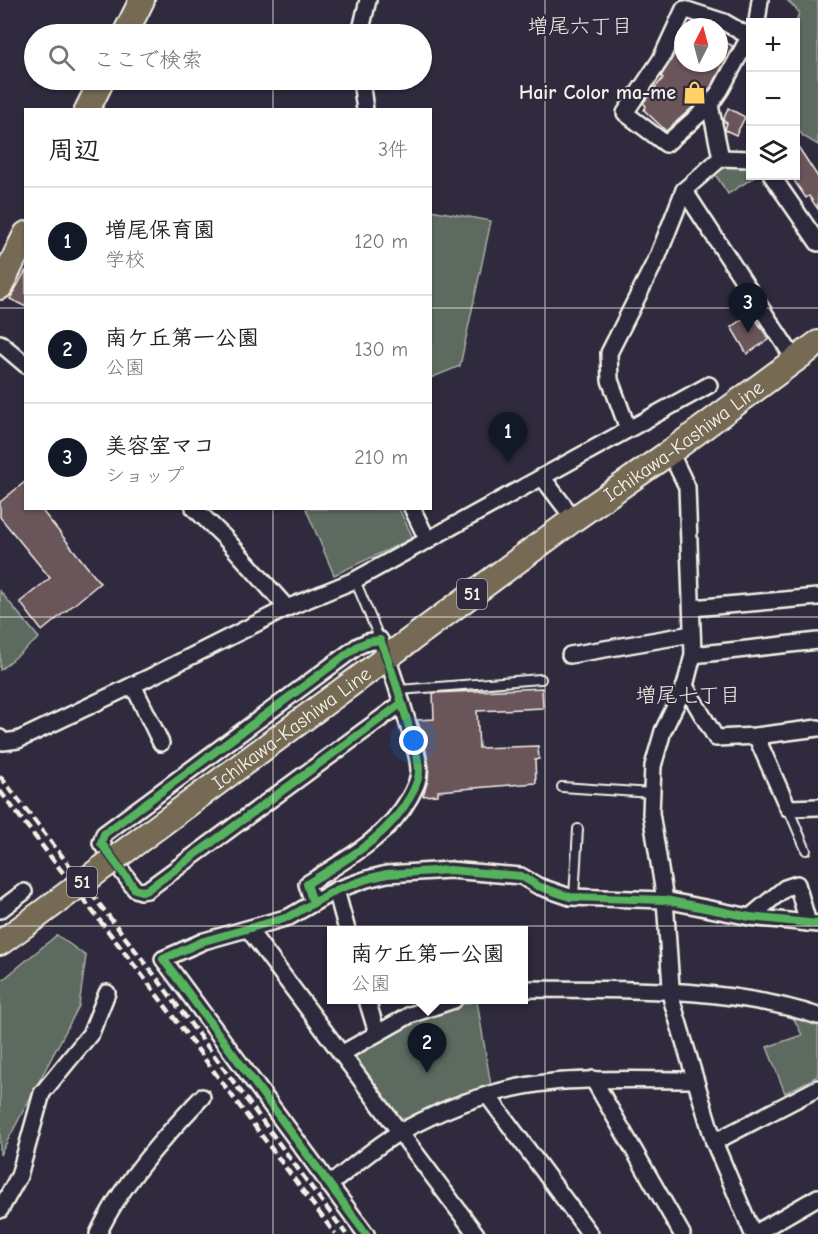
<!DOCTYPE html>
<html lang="ja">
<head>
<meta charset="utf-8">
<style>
	:root { --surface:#fff; --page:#f2f2f2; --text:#202124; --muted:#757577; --line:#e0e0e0; --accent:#111827 }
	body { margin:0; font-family:"Comic Neue","Klee One",sans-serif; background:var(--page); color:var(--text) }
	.controls { position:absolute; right:18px; top:18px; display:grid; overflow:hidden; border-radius:0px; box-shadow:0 2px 4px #0004 }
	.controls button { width:54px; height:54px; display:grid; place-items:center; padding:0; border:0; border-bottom:2px solid var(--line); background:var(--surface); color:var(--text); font:30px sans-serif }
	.compass { position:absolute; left:674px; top:18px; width:54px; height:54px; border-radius:50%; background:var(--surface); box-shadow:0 2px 4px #0004; rotate:6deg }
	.you { position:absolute; left:414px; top:741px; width:21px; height:21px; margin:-15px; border:4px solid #fff; border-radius:50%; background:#1a73e8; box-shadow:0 0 0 9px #1a73e833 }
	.badge { display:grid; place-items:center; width:39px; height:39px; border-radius:50%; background:var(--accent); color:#fff; font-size:20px; font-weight:700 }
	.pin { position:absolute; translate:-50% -50px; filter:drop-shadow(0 2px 3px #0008) }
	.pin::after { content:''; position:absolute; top:32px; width:21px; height:18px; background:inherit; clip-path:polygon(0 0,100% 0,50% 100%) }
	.popup { position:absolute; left:327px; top:926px; width:201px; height:78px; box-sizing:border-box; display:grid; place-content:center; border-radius:0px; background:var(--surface); filter:drop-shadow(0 2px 4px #0005); font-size:20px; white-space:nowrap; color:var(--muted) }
	.popup b { font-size:22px; color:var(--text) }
	.popup::after { content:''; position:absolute; left:50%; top:100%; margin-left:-12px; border:12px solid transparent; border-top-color:var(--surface) }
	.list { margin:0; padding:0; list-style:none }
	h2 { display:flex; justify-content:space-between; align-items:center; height:78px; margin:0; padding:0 24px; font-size:26px }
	h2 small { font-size:20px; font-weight:400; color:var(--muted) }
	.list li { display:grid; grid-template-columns:39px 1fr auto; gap:18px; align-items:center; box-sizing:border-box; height:108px; padding:0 24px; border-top:2px solid var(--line) }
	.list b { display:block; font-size:22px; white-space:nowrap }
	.list p { margin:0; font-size:20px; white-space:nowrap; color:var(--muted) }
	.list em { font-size:20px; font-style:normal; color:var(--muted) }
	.icon { flex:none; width:33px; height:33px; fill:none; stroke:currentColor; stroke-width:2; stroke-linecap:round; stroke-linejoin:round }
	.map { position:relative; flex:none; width:818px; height:1234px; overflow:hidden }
	.search { position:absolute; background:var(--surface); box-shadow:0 2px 4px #0004; left:24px; top:24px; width:408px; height:66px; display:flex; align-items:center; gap:15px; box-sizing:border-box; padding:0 21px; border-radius:33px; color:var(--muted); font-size:22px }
	.panel { position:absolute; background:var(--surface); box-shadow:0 2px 4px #0004; left:24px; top:108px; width:408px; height:402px; border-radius:0px }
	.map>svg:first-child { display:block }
</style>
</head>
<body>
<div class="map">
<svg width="818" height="1234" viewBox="0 0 818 1234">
	<rect width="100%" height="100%" fill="#2f2a3d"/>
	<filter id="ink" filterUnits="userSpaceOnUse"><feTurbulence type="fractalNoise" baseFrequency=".0167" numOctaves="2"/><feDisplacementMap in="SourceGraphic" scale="12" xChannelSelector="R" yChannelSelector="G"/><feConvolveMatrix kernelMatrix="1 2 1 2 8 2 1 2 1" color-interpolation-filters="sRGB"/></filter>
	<g filter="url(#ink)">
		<g fill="#5b6a61" stroke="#a8aea4" stroke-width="1.5">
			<polygon points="787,0 818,0 818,145 803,136 796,126 796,24 799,12"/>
			<polygon points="750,164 750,176 756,176 728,194 713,171 719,165"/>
			<polygon points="431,210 491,221 460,366 431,378"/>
			<polygon points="306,509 399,509 413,538 334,575"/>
			<polygon points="0,591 39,638 0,670"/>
			<polygon points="57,935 86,956 79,1006 0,1155 0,982"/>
			<path d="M477,1001L491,1086L460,1094L438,1103L409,1119L399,1118L355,1059L356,1052C395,1030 432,1010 477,1001Z"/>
			<polygon points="793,1017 818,1024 818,1076 785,1093 767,1047 802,1035"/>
		</g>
		<g fill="#6b565a" stroke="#f4f1e8" stroke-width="1.5">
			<polygon points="719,39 733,46 713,84 703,98 666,131 644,110 646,106 643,103 663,78 661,76 683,40 683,63 719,63"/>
			<polygon points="728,108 745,117 736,135 725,130 727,123 723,121"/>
			<polygon points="795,142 818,177 818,209 809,196 806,198 795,182"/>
			<polygon points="26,270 26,307 10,299"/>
			<polygon points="751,313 769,339 747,354 731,327"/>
			<polygon points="26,481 26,508 40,508 100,583 42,631 20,602 50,578 0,517 0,502"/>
			<polygon points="542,688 543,708 477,711 479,748 538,746 539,759 535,760 536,783 438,791 438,795 423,796 428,780 429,766 422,733 417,720 434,719 433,693"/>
		</g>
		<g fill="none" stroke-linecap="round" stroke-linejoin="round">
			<defs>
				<g id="service">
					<polyline points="355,580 380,640"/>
					<polyline points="399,690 541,679"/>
					<polyline points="562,787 652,793"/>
					<polyline points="788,808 806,850"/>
					<polyline points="574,897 578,829"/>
				</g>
				<g id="minor">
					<polyline points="757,22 760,0"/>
					<polyline points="360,34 368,0"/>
					<polyline points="750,37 724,22 684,9 661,59 625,113 666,144 710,105 721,89 747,41 750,35"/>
					<polyline points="361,80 365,110"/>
					<polyline points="710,105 721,158"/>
					<polyline points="772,176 818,243"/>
					<polyline points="684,190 795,360"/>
					<polyline points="0,343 26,365"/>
					<polyline points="628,429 610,380 609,353 658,256 684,190 721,158 750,159"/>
					<polyline points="670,452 687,487 693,655 685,686 663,731 653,766 651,813 665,900 672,1001 714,1142 753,1234"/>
					<polyline points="542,477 574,519"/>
					<polyline points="194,508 225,538 287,608 355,580 709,385"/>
					<polyline points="412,508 428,541"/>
					<polyline points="692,608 818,597"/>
					<polyline points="570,655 692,634"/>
					<polyline points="693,655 818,641"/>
					<polyline points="133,685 161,743"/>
					<polyline points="685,686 716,738 756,736 818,728"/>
					<polyline points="756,736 788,808 818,807"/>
					<polyline points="0,738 3,742 18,740 152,676 287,608"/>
					<polyline points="336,890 347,930"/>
					<path d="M313,903L307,884C345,860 387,838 410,797C414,789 419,781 419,771C419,758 414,744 410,731C401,700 393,670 380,640L367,642L358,646L104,834L101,843L135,889L141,891L147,890L402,703"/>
					<polyline points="0,910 24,892"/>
					<polyline points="750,917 785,888 797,884 808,923"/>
					<polyline points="249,930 476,1234"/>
					<path d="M523,989C622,990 723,985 818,1016"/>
					<polyline points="367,1000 377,1033"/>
					<polyline points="341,1054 410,1015 454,1000"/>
					<polyline points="593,1079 682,1234"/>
					<polyline points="488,1096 590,1234"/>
					<polyline points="714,1142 818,1088"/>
					<path d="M329,1185C353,1167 376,1145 402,1131C448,1106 501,1087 553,1082C600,1078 647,1080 694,1080"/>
					<polyline points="0,1210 19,1176 42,1093 91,1033 107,993"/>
					<path d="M98,1234C121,1184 164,1137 202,1097"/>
					<polyline points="366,1234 163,959 204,941 289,917 336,890 367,879 387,874 450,870 521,876 538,886 570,897 665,900 750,917 818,924"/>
					<polyline points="754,1234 818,1197"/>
				</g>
				<g id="primary">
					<polyline points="125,34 142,0"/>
					<polyline points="87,110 102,80"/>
					<polyline points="0,287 26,234"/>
					<path id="s1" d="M129,848L574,519L670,452L818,343"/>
					<polyline points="0,943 36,917"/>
				</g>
			</defs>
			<use href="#service" stroke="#f4f1e8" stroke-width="12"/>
			<use href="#minor" stroke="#f4f1e8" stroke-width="20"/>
			<use href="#primary" stroke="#f4f1e8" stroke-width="28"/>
			<use href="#service" stroke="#2f2a3d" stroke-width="8"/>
			<use href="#minor" stroke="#2f2a3d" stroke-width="15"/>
			<use href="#primary" stroke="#766a55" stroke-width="24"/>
			<g stroke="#f4f1e8" stroke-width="4.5" stroke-dasharray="9 4.5" stroke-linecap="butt">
				<polyline points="0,776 159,981 346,1234"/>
				<polyline points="0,791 151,987 335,1234"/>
			</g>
			<defs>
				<polyline id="primary-bridge" points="36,917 129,848"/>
			</defs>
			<use href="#primary-bridge" stroke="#f4f1e8" stroke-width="28" stroke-linecap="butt"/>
			<use href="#primary-bridge" stroke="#766a55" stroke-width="24"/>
			<defs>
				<g id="cycleway">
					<path d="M313,903L307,884C345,860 387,838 410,797C414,789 419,781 419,771C419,758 414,744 410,731C401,700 393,670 380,640L367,642L358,646L104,834L101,843L135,889L141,891L147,890L402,703"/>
					<polyline points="366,1234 163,959 204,941 289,917 336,890 367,879 387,874 450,870 521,876 538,886 570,897 665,900 750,917 818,924"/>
				</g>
			</defs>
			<use href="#cycleway" stroke="#2f2a3d" stroke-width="11"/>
			<use href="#cycleway" stroke="#56b35d" stroke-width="8"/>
		</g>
	</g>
	<path fill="none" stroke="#f4f1e8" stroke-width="1.5" stroke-opacity="0.55" d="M273,0V34M545,0V1234M273,80V110M0,308H26M430,308H818M273,508V1234M0,617H818M0,926H818"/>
	<defs>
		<symbol id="shop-bare" viewBox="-9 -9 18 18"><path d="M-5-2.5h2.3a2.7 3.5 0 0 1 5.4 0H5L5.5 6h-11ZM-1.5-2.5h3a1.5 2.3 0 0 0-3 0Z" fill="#ffd166" stroke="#2f2a3d" stroke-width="2.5" paint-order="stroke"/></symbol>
	</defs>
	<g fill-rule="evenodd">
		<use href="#shop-bare" x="678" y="76" width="33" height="33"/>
	</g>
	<g text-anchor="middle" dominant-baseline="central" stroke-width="4.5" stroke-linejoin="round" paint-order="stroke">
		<g fill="#2f2a3d" stroke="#b9b5b5" stroke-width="1.5">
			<rect x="457" y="579" width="30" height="30" rx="4.5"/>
			<rect x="67" y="867" width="30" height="30" rx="4.5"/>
		</g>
		<g font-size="18" font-weight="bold" fill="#f4f1e8">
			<text x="472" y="594">51</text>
			<text x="82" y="882">51</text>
		</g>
		<g font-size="20" font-weight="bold" fill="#f4f1e8" stroke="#2f2a3d" text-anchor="end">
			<text x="676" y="92">Hair Color ma-me</text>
		</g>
		<g font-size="20" fill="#f4f1e8" stroke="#2f2a3d">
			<text stroke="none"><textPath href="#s1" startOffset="688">Ichikawa-Kashiwa Line</textPath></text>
			<text stroke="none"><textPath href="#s1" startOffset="202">Ichikawa-Kashiwa Line</textPath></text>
		</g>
		<g font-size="21" fill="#f4f1e8" stroke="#2f2a3d">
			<text x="580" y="26">増尾六丁目</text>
			<text x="688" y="695">増尾七丁目</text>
		</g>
	</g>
</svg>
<div class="controls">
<button>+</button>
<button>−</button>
<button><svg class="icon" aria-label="layers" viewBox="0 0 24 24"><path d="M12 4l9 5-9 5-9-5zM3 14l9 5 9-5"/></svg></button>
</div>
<svg class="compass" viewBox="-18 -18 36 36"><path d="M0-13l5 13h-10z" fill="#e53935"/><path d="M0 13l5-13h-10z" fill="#757577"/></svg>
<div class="you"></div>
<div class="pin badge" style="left:508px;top:462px">1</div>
<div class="pin badge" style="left:427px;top:1073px">2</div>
<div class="popup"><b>南ケ丘第一公園</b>公園</div>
<div class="pin badge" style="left:748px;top:333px">3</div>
<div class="search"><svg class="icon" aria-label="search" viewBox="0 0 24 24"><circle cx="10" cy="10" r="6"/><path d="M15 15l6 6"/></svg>ここで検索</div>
<section class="panel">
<h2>周辺<small>3件</small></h2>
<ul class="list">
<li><span class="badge">1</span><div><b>増尾保育園</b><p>学校</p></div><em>120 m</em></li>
<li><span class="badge">2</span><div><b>南ケ丘第一公園</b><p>公園</p></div><em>130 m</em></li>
<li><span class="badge">3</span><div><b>美容室マコ</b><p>ショップ</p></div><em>210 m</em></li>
</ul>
</section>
</div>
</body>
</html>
